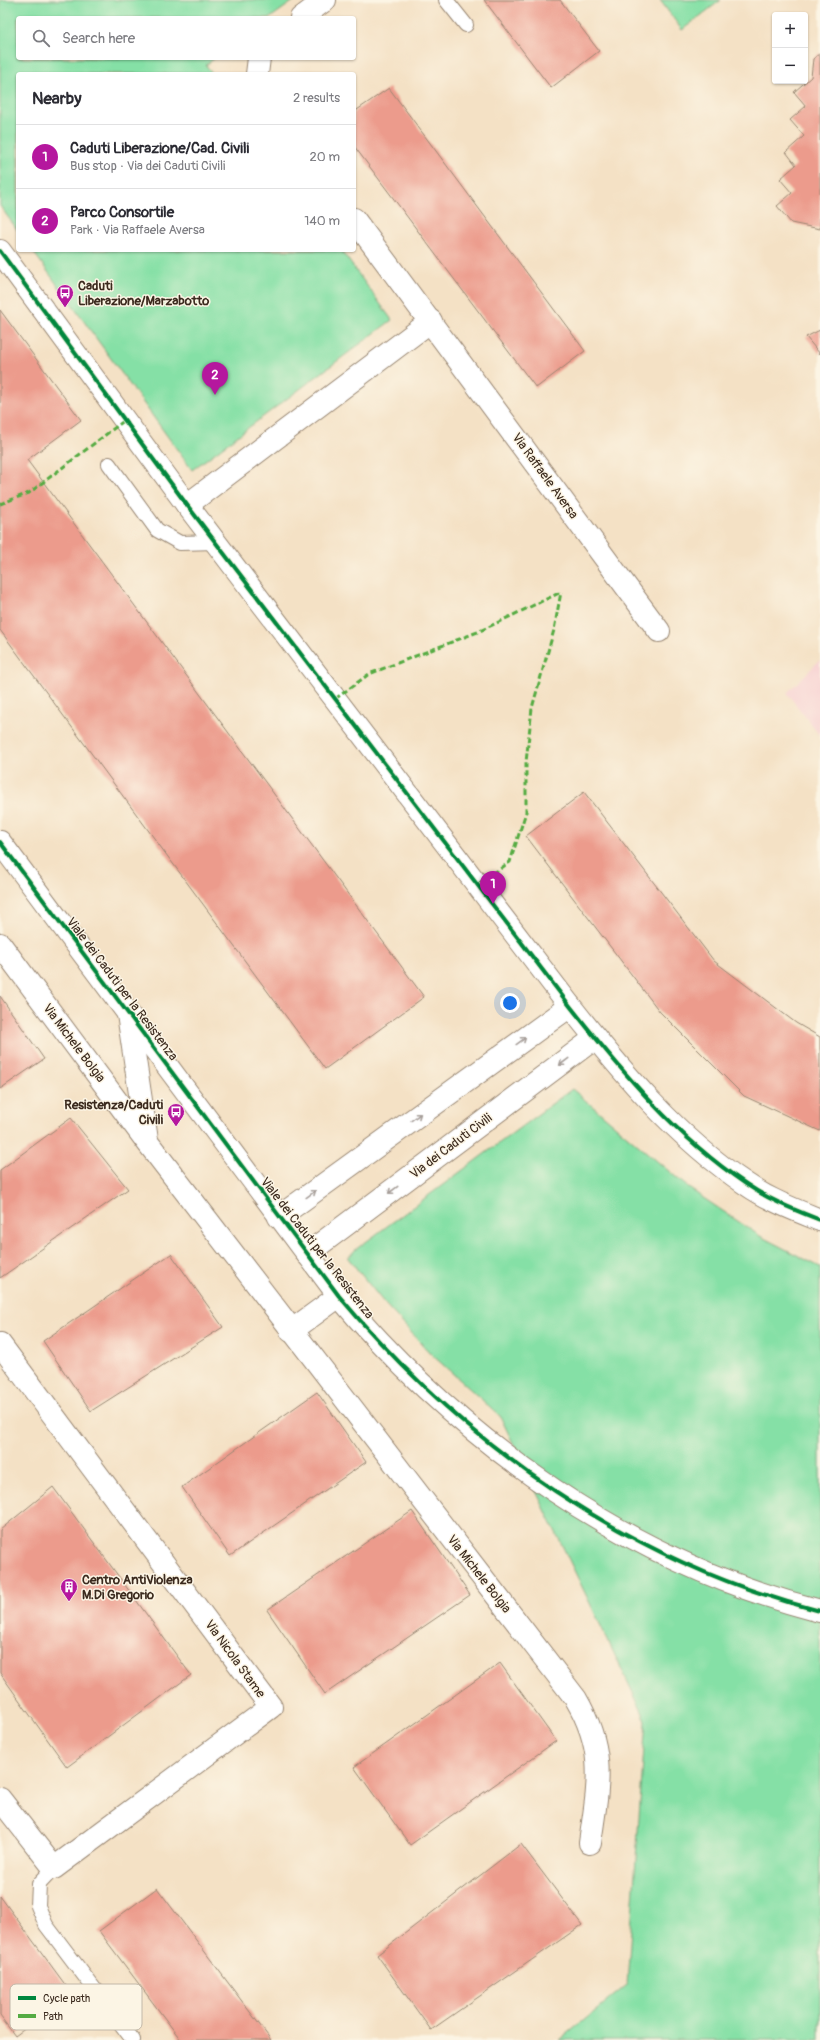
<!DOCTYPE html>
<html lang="en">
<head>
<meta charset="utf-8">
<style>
	:root { --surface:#fff; --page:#f2f2f3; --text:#2b2b33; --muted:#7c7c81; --line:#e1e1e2; --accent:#b5179e }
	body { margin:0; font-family:Pangolin,sans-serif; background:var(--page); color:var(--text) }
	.controls { position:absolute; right:12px; top:12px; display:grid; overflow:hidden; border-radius:4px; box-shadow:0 1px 3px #0004 }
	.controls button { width:36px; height:36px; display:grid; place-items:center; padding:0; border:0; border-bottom:1px solid var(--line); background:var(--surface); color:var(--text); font:20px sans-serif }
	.you { position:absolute; left:510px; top:1003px; width:14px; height:14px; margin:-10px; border:3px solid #fff; border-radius:50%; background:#1a73e8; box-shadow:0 0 0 6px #1a73e833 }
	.badge { display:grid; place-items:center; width:26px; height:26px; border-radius:50%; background:var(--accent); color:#fff; font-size:13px; font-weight:700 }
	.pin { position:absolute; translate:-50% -33px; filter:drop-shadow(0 1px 2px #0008) }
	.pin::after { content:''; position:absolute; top:21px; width:14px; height:12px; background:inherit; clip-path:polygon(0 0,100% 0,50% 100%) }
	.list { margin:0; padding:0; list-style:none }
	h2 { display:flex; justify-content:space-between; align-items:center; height:52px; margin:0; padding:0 16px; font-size:17px }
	h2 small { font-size:13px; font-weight:400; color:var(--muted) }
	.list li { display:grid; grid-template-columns:26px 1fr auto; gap:12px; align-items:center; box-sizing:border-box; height:64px; padding:0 16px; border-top:1px solid var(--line) }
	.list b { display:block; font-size:15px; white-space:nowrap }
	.list p { margin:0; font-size:13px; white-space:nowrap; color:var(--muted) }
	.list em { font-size:13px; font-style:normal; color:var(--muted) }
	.icon { flex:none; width:22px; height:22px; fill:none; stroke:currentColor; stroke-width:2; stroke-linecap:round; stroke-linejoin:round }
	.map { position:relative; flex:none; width:820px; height:2040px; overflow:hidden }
	.search { position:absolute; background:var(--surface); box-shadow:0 1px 3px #0004; left:16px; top:16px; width:340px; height:44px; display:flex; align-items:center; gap:10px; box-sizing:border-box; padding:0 14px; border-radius:4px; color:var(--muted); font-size:15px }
	.panel { position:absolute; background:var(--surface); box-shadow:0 1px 3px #0004; left:16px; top:72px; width:340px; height:180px; border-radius:4px }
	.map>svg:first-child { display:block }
</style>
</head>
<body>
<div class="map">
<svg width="820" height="2040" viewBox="0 0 820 2040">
	<rect width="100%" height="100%" fill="#fcf5e5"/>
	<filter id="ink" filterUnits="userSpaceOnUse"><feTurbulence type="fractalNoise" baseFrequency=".025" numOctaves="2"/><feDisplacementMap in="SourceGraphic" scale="8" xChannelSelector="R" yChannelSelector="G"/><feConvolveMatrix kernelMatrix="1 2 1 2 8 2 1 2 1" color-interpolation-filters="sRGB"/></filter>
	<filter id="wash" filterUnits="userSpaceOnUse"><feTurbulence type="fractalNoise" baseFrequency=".012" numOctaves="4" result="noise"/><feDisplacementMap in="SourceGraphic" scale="16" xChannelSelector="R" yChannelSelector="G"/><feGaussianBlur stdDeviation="0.9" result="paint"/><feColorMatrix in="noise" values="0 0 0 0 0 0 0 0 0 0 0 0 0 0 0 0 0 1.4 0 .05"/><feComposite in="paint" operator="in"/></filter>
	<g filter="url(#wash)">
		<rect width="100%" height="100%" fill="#f4e1c5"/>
		<polygon fill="#f7cfd1" points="820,660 820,736 787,693"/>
		<g fill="#85e0a6" stroke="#608562">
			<polygon points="0,0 295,0 270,18 18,18 18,58 215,58 206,65 212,74 18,74 18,231 0,206"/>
			<polygon points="660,0 721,0 682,30"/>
			<polygon points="32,250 341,250 392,320 192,470"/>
			<polygon points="572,1089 690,1189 760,1236 820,1267 820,2040 560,2040 627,1985 646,1720 500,1416 431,1354 385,1304 348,1258 355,1250"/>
		</g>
		<g id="blocks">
			<g fill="#ec9b8c">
				<polygon points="484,0 560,0 599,51 551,88"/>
				<polygon points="820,53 820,229 791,223 777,206 792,193 780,179 796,165 786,152 804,136 790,120 806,106 794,92 811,77 813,59"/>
				<polygon points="389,88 585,351 536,388 354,146 354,112"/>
				<polygon points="0,310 81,420 27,460 424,997 325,1069 0,630"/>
				<polygon points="820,330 820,354 806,337"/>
				<polygon points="584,792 714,961 796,1023 820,1037 820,1131 744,1096 660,1012 526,836"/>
				<polygon points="0,996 44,1059 0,1089"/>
				<polygon points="71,1118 128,1189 0,1278 0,1170"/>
				<polygon points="171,1254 223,1327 91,1411 43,1341"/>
				<polygon points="317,1392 366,1462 230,1556 182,1487"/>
				<polygon points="53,1487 191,1675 67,1767 0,1673 0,1530"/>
				<polygon points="412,1511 470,1595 325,1694 267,1610"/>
				<polygon points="500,1663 556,1741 410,1845 354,1767"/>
				<polygon points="521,1844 582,1925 431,2030 377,1955"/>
				<polygon points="157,1888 271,2040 181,2040 99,1931"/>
				<polygon points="0,1896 72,1994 15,2036 0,2016"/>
			</g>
		</g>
	</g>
	<g filter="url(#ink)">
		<use href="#blocks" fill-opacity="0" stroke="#988672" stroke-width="1"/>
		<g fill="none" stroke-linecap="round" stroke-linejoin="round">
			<defs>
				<g id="service">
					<polyline points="446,0 466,25"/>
					<polyline points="109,464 157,530 180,543 216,542"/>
					<polyline points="54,1868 39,1884 38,1906 46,1925 133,2040"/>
				</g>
				<g id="minor">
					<polyline points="301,18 325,0"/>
					<polyline points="257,74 259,58"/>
					<polyline points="354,219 659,631"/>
					<polyline points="187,505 431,321"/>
					<path d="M0,944L148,1143L576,1699C607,1752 598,1786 590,1843"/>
					<polyline points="128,1014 147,1140"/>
					<polyline points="279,1217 570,1006"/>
					<polyline points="307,1254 595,1038"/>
					<polyline points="291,1331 339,1296"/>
					<polyline points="0,1344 271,1707 54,1868 0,1799"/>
				</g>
				<g id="tertiary">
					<path d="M0,251L187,505L570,1006C622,1072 676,1137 746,1184C769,1200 795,1210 820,1220"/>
					<path d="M0,842L339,1296C463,1444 631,1563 820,1611"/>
				</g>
			</defs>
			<use href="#service" stroke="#988672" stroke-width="16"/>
			<use href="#minor" stroke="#988672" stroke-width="24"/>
			<use href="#tertiary" stroke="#988672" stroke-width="24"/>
			<use href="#service" stroke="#fff" stroke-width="14"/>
			<use href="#minor" stroke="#fff" stroke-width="22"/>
			<use href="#tertiary" stroke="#fff" stroke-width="22"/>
			<g stroke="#55ab43" stroke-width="3" stroke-dasharray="6 3" stroke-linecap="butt">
				<polyline points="0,504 29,493 125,420"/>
				<polyline points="335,699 369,674 480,631 561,592"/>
				<polyline points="478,884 510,862 526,812 526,762 532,708 554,630 561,592"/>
			</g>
			<defs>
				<g id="cycleway">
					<path d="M0,251L187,505L570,1006C622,1072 676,1137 746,1184C769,1200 795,1210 820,1220"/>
					<path d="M0,842L339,1296C463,1444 631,1563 820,1611"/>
				</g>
			</defs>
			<use href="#cycleway" stroke="#fcf5e5" stroke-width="6"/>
			<use href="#cycleway" stroke="#00873e" stroke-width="4"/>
		</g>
		<defs><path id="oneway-shaft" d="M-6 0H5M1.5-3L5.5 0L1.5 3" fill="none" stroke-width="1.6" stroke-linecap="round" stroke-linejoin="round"/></defs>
		<g stroke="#a79f9a">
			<use href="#oneway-shaft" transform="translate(521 1041) rotate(-36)"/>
			<use href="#oneway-shaft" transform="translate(564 1062) rotate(143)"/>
			<use href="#oneway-shaft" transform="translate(416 1117) rotate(-36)"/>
			<use href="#oneway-shaft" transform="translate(393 1190) rotate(143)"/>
			<use href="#oneway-shaft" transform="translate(311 1194) rotate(-36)"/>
		</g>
	</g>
	<defs>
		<symbol id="bus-pin" viewBox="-11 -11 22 30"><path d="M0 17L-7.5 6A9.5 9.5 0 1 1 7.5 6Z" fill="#b5179e" stroke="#fcf5e5"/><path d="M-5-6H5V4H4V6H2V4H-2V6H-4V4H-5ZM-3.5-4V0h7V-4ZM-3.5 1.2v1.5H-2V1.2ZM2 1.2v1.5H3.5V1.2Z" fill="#fff"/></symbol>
		<symbol id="building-pin" viewBox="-11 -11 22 30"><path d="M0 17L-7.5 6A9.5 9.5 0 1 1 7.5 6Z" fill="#b5179e" stroke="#fcf5e5"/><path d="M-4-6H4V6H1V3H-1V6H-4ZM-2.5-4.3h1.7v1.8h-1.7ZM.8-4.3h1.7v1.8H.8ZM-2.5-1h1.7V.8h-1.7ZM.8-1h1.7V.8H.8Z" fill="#fff"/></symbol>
	</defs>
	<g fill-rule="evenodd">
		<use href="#bus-pin" x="55" y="283" width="20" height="27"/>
		<use href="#bus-pin" x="166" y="1102" width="20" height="27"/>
		<use href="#building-pin" x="59" y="1577" width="20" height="27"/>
	</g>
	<g text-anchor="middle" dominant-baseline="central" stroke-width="3" stroke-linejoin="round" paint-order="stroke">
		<g font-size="13" font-weight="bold" fill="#3b2a1e" stroke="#fcf5e5" text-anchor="start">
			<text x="78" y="286">Caduti<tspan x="78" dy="15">Liberazione/Marzabotto</tspan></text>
			<text x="163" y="1105" text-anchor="end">Resistenza/Caduti<tspan x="163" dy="15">Civili</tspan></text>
			<text x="82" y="1580">Centro AntiViolenza<tspan x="82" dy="15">M.Di Gregorio</tspan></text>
		</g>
		<g font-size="13" fill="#3b2a1e" stroke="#fcf5e5">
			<text transform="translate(545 476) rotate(54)">Via Raffaele Aversa</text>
			<text transform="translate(122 989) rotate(53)">Viale dei Caduti per la Resistenza</text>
			<text transform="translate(74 1043) rotate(53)">Via Michele Bolgia</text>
			<text transform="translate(451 1146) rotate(-37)">Via dei Caduti Civili</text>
			<text transform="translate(317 1248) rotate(52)">Viale dei Caduti per la Resistenza</text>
			<text transform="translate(479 1574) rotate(52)">Via Michele Bolgia</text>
			<text transform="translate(235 1659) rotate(54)">Via Nicola Stame</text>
		</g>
	</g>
	<rect x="10" y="1984" width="132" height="46" rx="6" fill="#fcf5e5" stroke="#c2b8a9" stroke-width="1"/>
	<rect x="18" y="1996" width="18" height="4" fill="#00873e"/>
	<rect x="18" y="2014" width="18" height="4" fill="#55ab43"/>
	<g font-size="11" fill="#3b2a1e">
		<text x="43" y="2002">Cycle path</text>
		<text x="43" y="2020">Path</text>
	</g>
</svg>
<div class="controls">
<button>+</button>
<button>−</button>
</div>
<div class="you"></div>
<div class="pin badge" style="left:493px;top:904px">1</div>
<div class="pin badge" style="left:215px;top:395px">2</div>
<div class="search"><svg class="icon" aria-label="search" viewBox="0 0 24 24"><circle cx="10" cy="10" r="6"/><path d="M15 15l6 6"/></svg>Search here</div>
<section class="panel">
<h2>Nearby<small>2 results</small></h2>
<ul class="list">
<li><span class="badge">1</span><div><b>Caduti Liberazione/Cad. Civili</b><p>Bus stop · Via dei Caduti Civili</p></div><em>20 m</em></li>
<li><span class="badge">2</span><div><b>Parco Consortile</b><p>Park · Via Raffaele Aversa</p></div><em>140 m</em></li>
</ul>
</section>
</div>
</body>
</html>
